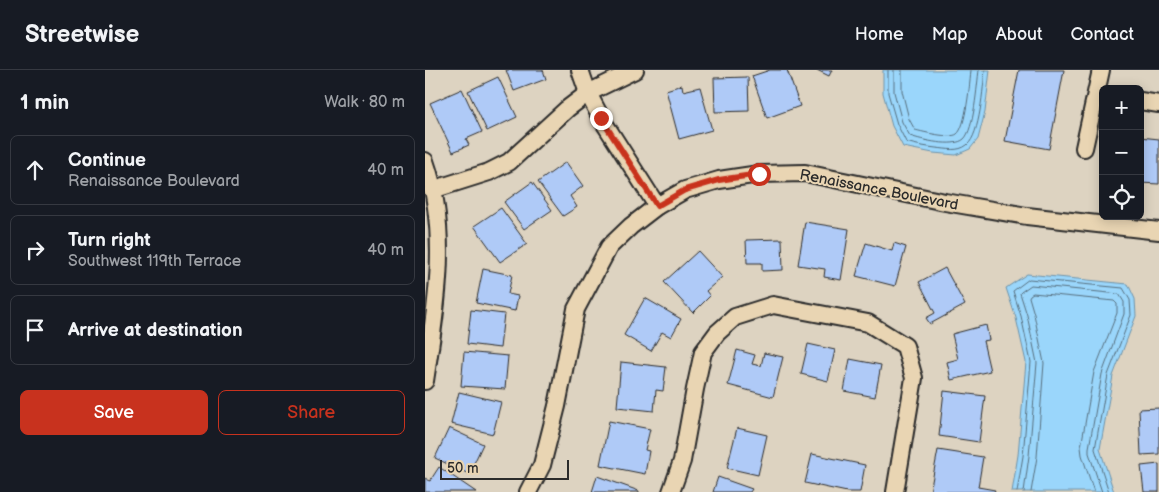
<!DOCTYPE html>
<html lang="en">
<head>
<meta charset="utf-8">
<style>
	:root { --surface:#171b24; --page:#20242c; --text:#f1f3f6; --muted:#9ea1a6; --line:#363941; --accent:#c8321e }
	body { margin:0; font-family:"Balsamiq Sans",sans-serif; background:var(--page); color:var(--text) }
	.controls { position:absolute; right:15px; top:15px; display:grid; overflow:hidden; border-radius:8px; box-shadow:0 2px 12px #0003 }
	.controls button { width:45px; height:45px; display:grid; place-items:center; padding:0; border:0; border-bottom:1px solid var(--line); background:var(--surface); color:var(--text); font:25px sans-serif }
	.scale { position:absolute; left:15px; bottom:12px; width:129px; box-sizing:border-box; padding-left:5px; border:2px solid #2b2b2b; border-top:0; font-size:14px; line-height:18px; white-space:nowrap; color:#2b2b2b; -webkit-text-stroke:4px #e9d5b3; paint-order:stroke }
	.stop { position:absolute; width:15px; height:15px; margin:-11px; border:4px solid #c8321e; border-radius:50%; background:#fff }
	.stop.end { background:#c8321e; border-color:#fff; box-shadow:0 1px 5px #0008 }
	.list { margin:0; padding:0; list-style:none }
	h2 { display:flex; justify-content:space-between; align-items:center; height:65px; margin:0; padding:0 20px; font-size:21px }
	h2 small { font-size:16px; font-weight:400; color:var(--muted) }
	.list li { display:grid; grid-template-columns:32px 1fr auto; gap:15px; align-items:center; box-sizing:border-box; height:70px; margin:0 10px 10px; padding:0 10px; border:1px solid var(--line); border-radius:8px }
	.list b { display:block; font-size:19px; white-space:nowrap }
	.list p { margin:0; font-size:16px; white-space:nowrap; color:var(--muted) }
	.list em { font-size:16px; font-style:normal; color:var(--muted) }
	.actions { display:flex; gap:10px; padding:15px 20px }
	.actions a { flex:1; padding:11px 0; border:1px solid var(--accent); border-radius:8px; text-align:center; font-size:18px; color:var(--accent) }
	.actions .main { background:var(--accent); color:#fff }
	.icon { flex:none; width:28px; height:28px; fill:none; stroke:currentColor; stroke-width:2; stroke-linecap:round; stroke-linejoin:round }
	.map { position:relative; flex:none; width:734px; height:422px; overflow:hidden }
	header { display:flex; align-items:center; gap:30px; box-sizing:border-box; height:70px; padding:0 25px; background:var(--surface); border-bottom:1px solid var(--line) }
	header strong { font-size:24px }
	nav { display:flex; gap:28px; margin-inline-start:auto; font-size:18px }
	main { display:flex }
	aside { flex:1; background:var(--surface) }
	.map>svg:first-child { display:block }
</style>
</head>
<body>
<header>
<strong>Streetwise</strong>
<nav><a>Home</a><a>Map</a><a>About</a><a>Contact</a></nav>
</header>
<main>
<aside>
<h2>1 min<small>Walk · 80 m</small></h2>
<ul class="list">
<li><svg class="icon" aria-label="ahead" viewBox="0 0 24 24"><path d="M12 20V5M6 11l6-6 6 6"/></svg><div><b>Continue</b><p>Renaissance Boulevard</p></div><em>40 m</em></li>
<li><svg class="icon" aria-label="right" viewBox="0 0 24 24"><path d="M7 20v-9h11M14 6l5 5-5 5"/></svg><div><b>Turn right</b><p>Southwest 119th Terrace</p></div><em>40 m</em></li>
<li><svg class="icon" aria-label="arrive" viewBox="0 0 24 24"><path d="M6 21V4h12l-3 4 3 4H6"/></svg><div><b>Arrive at destination</b></div></li>
</ul>
<div class="actions"><a class="main">Save</a><a>Share</a></div>
</aside>
<div class="map">
<svg width="734" height="422" viewBox="0 0 734 422">
	<rect width="100%" height="100%" fill="#ddd3c1"/>
	<filter id="ink" filterUnits="userSpaceOnUse"><feTurbulence type="fractalNoise" baseFrequency=".02" numOctaves="2"/><feDisplacementMap in="SourceGraphic" scale="10" xChannelSelector="R" yChannelSelector="G"/><feConvolveMatrix kernelMatrix="1 2 1 2 8 2 1 2 1" color-interpolation-filters="sRGB"/></filter>
	<g filter="url(#ink)">
		<g fill="#9ad6fb" stroke="#6e92a8">
			<polygon points="458,0 565,0 560,42 553,69 545,79 531,85 508,83 478,77 467,56 458,23"/>
			<polygon points="602,204 703,214 710,229 711,246 688,306 675,379 689,422 587,422 593,385 601,292 591,248 581,218"/>
		</g>
		<g fill="none" stroke-linecap="round" stroke-linejoin="round">
			<g stroke="#576f7e" stroke-width="1">
				<path d="M463,0V23L472,54L481,72C490,75 502,77 511,78C522,79 533,82 542,75C555,65 558,17 560,0"/>
				<path d="M469,0V22L477,52L485,66C496,70 529,78 539,69C549,60 552,15 554,0"/>
				<path d="M477,0V21L484,49L490,60C498,62 526,69 532,64C541,58 545,12 546,0"/>
				<polyline points="592,422 598,386 606,292 596,246 588,221 604,209 698,218 705,230 706,245 683,305 670,379 684,422"/>
				<polyline points="599,422 604,386 612,293 602,245 595,223 596,222 606,215 694,224 699,232 699,244 677,304 664,378 664,383 677,422"/>
				<polyline points="606,422 612,387 619,293 609,244 604,227 605,225 608,223 689,231 692,234 692,243 669,302 656,377 657,385 669,422"/>
			</g>
		</g>
		<g fill="#afcaf7" stroke="#2b2b2b">
			<polygon points="81,0 118,0 121,9 89,21"/>
			<polygon points="345,0 362,0 375,36 342,48 327,6"/>
			<polygon points="392,0 407,0 404,6"/>
			<polygon points="594,0 639,0 624,79 580,71"/>
			<polygon points="73,7 92,47 62,61 43,21"/>
			<polygon points="323,7 324,41 290,42 289,8"/>
			<polygon points="257,15 258,21 275,17 287,60 254,69 241,20"/>
			<polygon points="37,19 57,62 41,69 44,75 28,82 5,33"/>
			<polygon points="715,67 734,69 734,114 715,113"/>
			<polygon points="141,92 158,116 145,126 152,137 138,146 113,112"/>
			<polygon points="107,112 127,140 99,159 79,132"/>
			<polygon points="76,138 102,174 75,192 49,156"/>
			<polygon points="380,152 424,159 416,210 399,207 400,199 373,195"/>
			<polygon points="357,169 358,200 337,201 337,193 322,193 321,170"/>
			<polygon points="441,173 467,181 469,173 481,177 470,216 431,206"/>
			<polygon points="273,181 297,207 281,221 285,226 268,243 239,212"/>
			<polygon points="520,198 540,235 505,254 501,248 510,243 494,212"/>
			<polygon points="58,199 87,205 83,224 93,226 90,241 51,233"/>
			<polygon points="220,228 256,249 246,267 237,262 226,281 199,265"/>
			<polygon points="46,240 79,244 75,278 42,274"/>
			<polygon points="561,255 564,270 558,271 565,301 526,310 522,292 533,289 527,264"/>
			<polygon points="383,274 410,280 403,311 376,304"/>
			<polygon points="312,280 330,285 327,294 336,296 339,283 358,287 348,327 303,315"/>
			<polygon points="39,282 83,286 80,319 36,316"/>
			<polygon points="425,289 456,295 450,327 419,321"/>
			<polygon points="196,292 241,297 238,321 231,320 229,341 192,337"/>
			<polygon points="519,321 560,326 554,372 514,366"/>
			<polygon points="34,322 76,332 68,364 26,354"/>
			<polygon points="734,338 734,384 716,385 714,339"/>
			<polygon points="184,351 225,359 220,380 224,381 220,404 175,395"/>
			<polygon points="24,358 58,374 44,404 10,388"/>
			<polygon points="312,358 342,365 333,405 302,398"/>
			<polygon points="513,380 558,387 553,417 570,420 569,422 505,422"/>
			<polygon points="387,384 440,395 435,422 422,422 380,413"/>
			<polygon points="734,394 734,422 719,422 716,396"/>
			<polygon points="14,397 51,422 0,422 0,408 5,411"/>
			<polygon points="172,406 214,421 214,422 167,422"/>
			<polygon points="293,407 327,419 325,422 288,422"/>
		</g>
		<g fill="none" stroke-linecap="round" stroke-linejoin="round">
			<defs>
				<g id="minor">
					<polyline points="155,0 163,23 176,48 232,136"/>
					<polyline points="715,31 734,34"/>
					<polyline points="659,78 676,0"/>
					<path d="M0,91C25,162 11,239 0,311"/>
					<polyline points="7,120 64,102 84,92 142,39 163,23 210,0"/>
					<polyline points="103,422 117,395 132,336 151,239 184,177 206,156 232,136 260,120 294,110 334,104 380,103 520,132 602,146 734,161"/>
					<polyline points="246,422 257,391 270,319 278,282 292,263 310,247 348,235 443,253 480,276 489,308 470,422"/>
				</g>
			</defs>
			<use href="#minor" stroke="#2b2b2b" stroke-width="20"/>
			<use href="#minor" stroke="#e9d5b3" stroke-width="16"/>
		</g>
	</g>
	<g fill="none" stroke-linecap="round" stroke-linejoin="round" filter="url(#ink)">
		<polyline stroke="#c8321e" stroke-width="6" points="176,48 232,136 260,120 294,110 334,104"/>
	</g>
	<g text-anchor="middle" dominant-baseline="central" stroke-width="4" stroke-linejoin="round" paint-order="stroke">
		<g font-size="15" fill="#2b2b2b" stroke="#e9d5b3">
			<text transform="translate(454 120) rotate(11)">Renaissance Boulevard</text>
		</g>
	</g>
</svg>
<div class="controls">
<button>+</button>
<button>−</button>
<button><svg class="icon" aria-label="locate" viewBox="0 0 24 24"><circle cx="12" cy="12" r="6"/><path d="M12 2v4M12 18v4M2 12h4M18 12h4"/></svg></button>
</div>
<div class="scale">50 m</div>
<div class="stop" style="left:334px;top:104px"></div>
<div class="stop end" style="left:176px;top:48px"></div>
</div>
</main>
</body>
</html>
